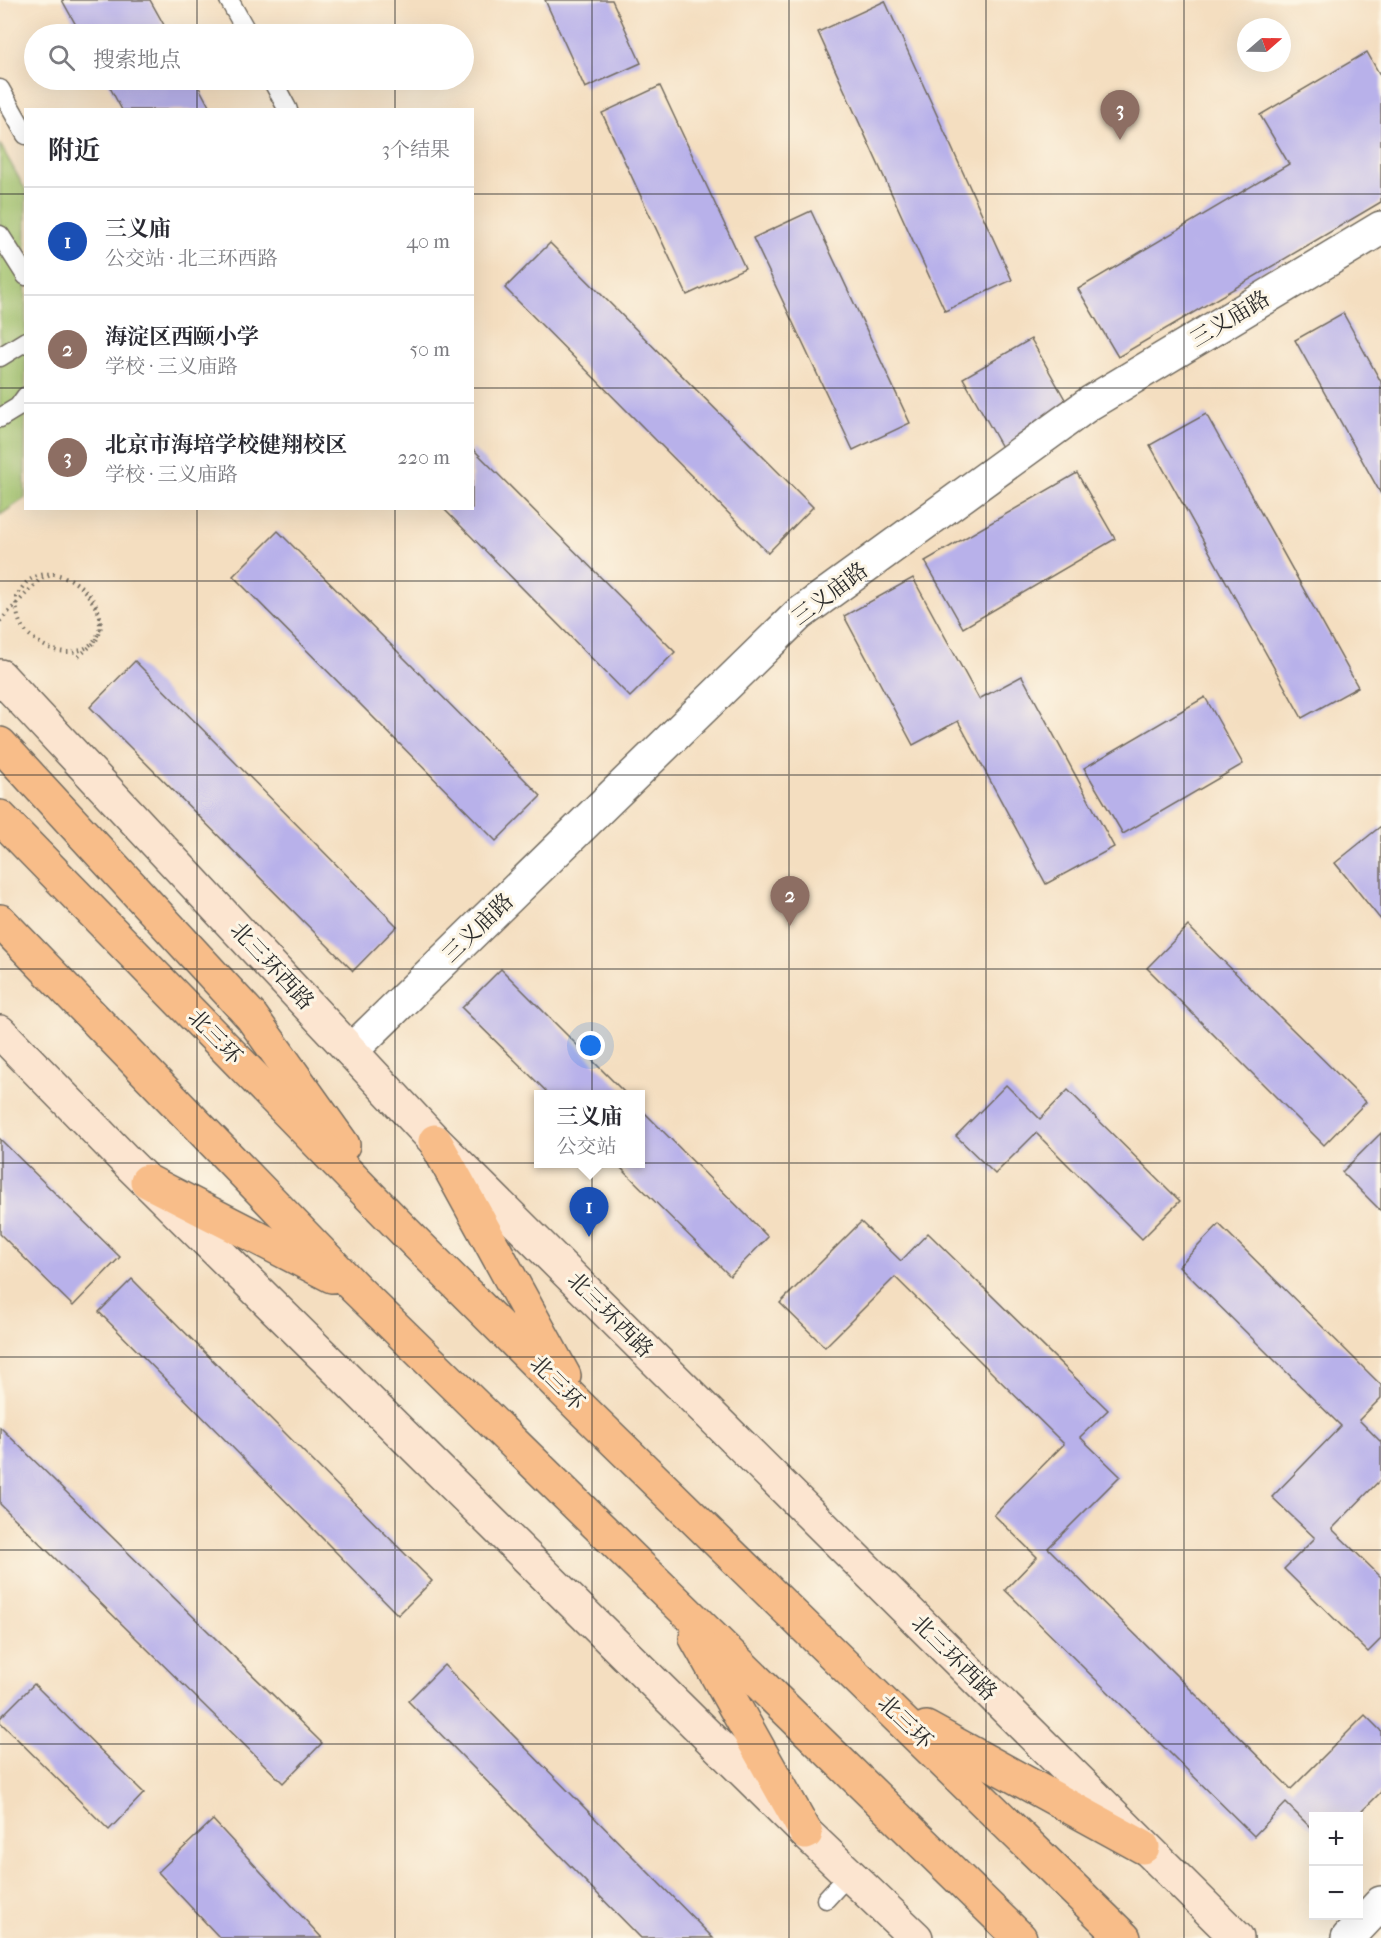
<!DOCTYPE html>
<html lang="zh">
<head>
<meta charset="utf-8">
<style>
	:root { --surface:#fff; --page:#f7f7f7; --text:#2b2b33; --muted:#7c7c81; --line:#e1e1e2; --accent:#c8321e }
	body { margin:0; font-family:"IM FELL French Canon","Noto Serif SC",serif; background:var(--page); color:var(--text) }
	.controls { position:absolute; right:18px; bottom:18px; display:grid; overflow:hidden; border-radius:0px; box-shadow:0 6px 24px #0002 }
	.controls button { width:54px; height:54px; display:grid; place-items:center; padding:0; border:0; border-bottom:2px solid var(--line); background:var(--surface); color:var(--text); font:30px sans-serif }
	.compass { position:absolute; left:1237px; top:18px; width:54px; height:54px; border-radius:50%; background:var(--surface); box-shadow:0 6px 24px #0002; rotate:70deg }
	.you { position:absolute; left:591px; top:1046px; width:21px; height:21px; margin:-15px; border:4px solid #fff; border-radius:50%; background:#1a73e8; box-shadow:0 0 0 9px #1a73e833 }
	.badge { display:grid; place-items:center; width:39px; height:39px; border-radius:50%; background:var(--accent); color:#fff; font-size:20px; font-weight:700 }
	.pin { position:absolute; translate:-50% -50px; filter:drop-shadow(0 2px 3px #0008) }
	.pin::after { content:''; position:absolute; top:32px; width:21px; height:18px; background:inherit; clip-path:polygon(0 0,100% 0,50% 100%) }
	.popup { position:absolute; left:534px; top:1090px; width:111px; height:78px; box-sizing:border-box; display:grid; place-content:center; border-radius:0px; background:var(--surface); filter:drop-shadow(0 2px 4px #0005); font-size:20px; white-space:nowrap; color:var(--muted) }
	.popup b { font-size:22px; color:var(--text) }
	.popup::after { content:''; position:absolute; left:50%; top:100%; margin-left:-12px; border:12px solid transparent; border-top-color:var(--surface) }
	.list { margin:0; padding:0; list-style:none }
	h2 { display:flex; justify-content:space-between; align-items:center; height:78px; margin:0; padding:0 24px; font-size:26px }
	h2 small { font-size:20px; font-weight:400; color:var(--muted) }
	.list li { display:grid; grid-template-columns:39px 1fr auto; gap:18px; align-items:center; box-sizing:border-box; height:108px; padding:0 24px; border-top:2px solid var(--line) }
	.list b { display:block; font-size:22px; white-space:nowrap }
	.list p { margin:0; font-size:20px; white-space:nowrap; color:var(--muted) }
	.list em { font-size:20px; font-style:normal; color:var(--muted) }
	.icon { flex:none; width:33px; height:33px; fill:none; stroke:currentColor; stroke-width:2; stroke-linecap:round; stroke-linejoin:round }
	.map { position:relative; flex:none; width:1381px; height:1938px; overflow:hidden }
	.search { position:absolute; background:var(--surface); box-shadow:0 6px 24px #0002; left:24px; top:24px; width:450px; height:66px; display:flex; align-items:center; gap:15px; box-sizing:border-box; padding:0 21px; border-radius:33px; color:var(--muted); font-size:22px }
	.panel { position:absolute; background:var(--surface); box-shadow:0 6px 24px #0002; left:24px; top:108px; width:450px; height:402px; border-radius:0px }
	.map>svg:first-child { display:block }
</style>
</head>
<body>
<div class="map">
<svg width="1381" height="1938" viewBox="0 0 1381 1938">
	<rect width="100%" height="100%" fill="#fcf5e5"/>
	<filter id="ink" filterUnits="userSpaceOnUse"><feTurbulence type="fractalNoise" baseFrequency=".0167" numOctaves="2"/><feDisplacementMap in="SourceGraphic" scale="12" xChannelSelector="R" yChannelSelector="G"/><feConvolveMatrix kernelMatrix="1 2 1 2 8 2 1 2 1" color-interpolation-filters="sRGB"/></filter>
	<filter id="wash" filterUnits="userSpaceOnUse"><feTurbulence type="fractalNoise" baseFrequency=".008" numOctaves="4" result="noise"/><feDisplacementMap in="SourceGraphic" scale="24" xChannelSelector="R" yChannelSelector="G"/><feGaussianBlur stdDeviation="1.35" result="paint"/><feColorMatrix in="noise" values="0 0 0 0 0 0 0 0 0 0 0 0 0 0 0 0 0 1.4 0 .05"/><feComposite in="paint" operator="in"/></filter>
	<g filter="url(#wash)">
		<rect width="100%" height="100%" fill="#f4dec0"/>
		<polygon fill="#a1c36c" stroke="#66774c" stroke-width="1.5" points="0,144 26,191 25,498 0,515"/>
		<g id="blocks">
			<g fill="#b8b1ea">
				<polygon points="62,0 150,0 169,34 81,34"/>
				<polygon points="545,0 612,0 641,63 585,88"/>
				<polygon points="885,1 1012,280 945,311 818,32"/>
				<polygon points="1367,52 1381,77 1381,202 1118,357 1078,289 1289,164 1260,115"/>
				<polygon points="106,80 195,80 211,110 122,110"/>
				<polygon points="660,86 745,268 687,295 602,113"/>
				<polygon points="811,211 910,423 853,450 753,238"/>
				<polygon points="550,243 813,507 768,553 505,288"/>
				<polygon points="1343,313 1381,382 1381,494 1295,340"/>
				<polygon points="1031,339 1071,410 1003,449 963,378"/>
				<polygon points="1206,414 1358,687 1302,718 1150,445"/>
				<polygon points="472,448 675,652 630,697 443,508 472,508"/>
				<polygon points="1077,473 1115,539 963,628 925,561"/>
				<polygon points="278,531 541,796 496,841 233,576"/>
				<polygon points="913,578 979,699 1022,676 1114,847 1046,884 958,721 913,745 844,616"/>
				<polygon points="135,661 397,926 353,971 90,707"/>
				<polygon points="1205,697 1243,764 1123,834 1084,768"/>
				<polygon points="1381,826 1381,920 1335,863"/>
				<polygon points="1188,926 1366,1102 1324,1145 1147,968"/>
				<polygon points="501,969 626,1094 549,1094 462,1008"/>
				<polygon points="1006,1085 1040,1119 1068,1090 1180,1201 1142,1239 1036,1133 995,1174 956,1136"/>
				<polygon points="640,1108 768,1237 730,1276 617,1164 640,1164"/>
				<polygon points="1381,1133 1381,1211 1342,1172"/>
				<polygon points="0,1139 120,1257 73,1306 0,1234"/>
				<polygon points="861,1222 901,1261 928,1233 1108,1410 1080,1437 1120,1476 1048,1548 1291,1789 1365,1715 1381,1731 1381,1792 1357,1816 1314,1816 1314,1831 1286,1803 1254,1836 1005,1590 1037,1557 994,1515 1064,1444 895,1277 825,1347 780,1303"/>
				<polygon points="1219,1224 1381,1385 1381,1398 1359,1420 1381,1442 1381,1479 1332,1529 1381,1577 1381,1639 1368,1652 1284,1569 1315,1538 1272,1497 1341,1426 1179,1266"/>
				<polygon points="132,1279 432,1581 398,1615 99,1312"/>
				<polygon points="0,1427 322,1743 283,1783 0,1504"/>
				<polygon points="444,1665 713,1938 641,1938 408,1701"/>
				<polygon points="34,1684 144,1793 109,1830 0,1722 0,1718"/>
				<polygon points="213,1820 322,1938 220,1938 158,1872"/>
			</g>
		</g>
	</g>
	<g filter="url(#ink)">
		<use href="#blocks" fill-opacity="0" stroke="#716a5f" stroke-width="1.5"/>
		<g fill="none" stroke-linecap="round" stroke-linejoin="round">
			<defs>
				<g id="lane">
					<polyline points="229,0 248,34"/>
					<polyline points="272,80 288,110"/>
					<polyline points="0,89 26,135"/>
					<polyline points="0,235 26,276"/>
					<polyline points="0,357 26,341"/>
					<polyline points="0,418 18,407 26,396"/>
					<polyline points="826,1899 849,1874"/>
				</g>
				<g id="street">
					<polyline points="351,1051 798,615 1090,403 1381,228"/>
					<polyline points="1348,1938 1381,1903"/>
				</g>
				<g id="secondary">
					<polyline points="0,676 435,1141 1237,1938"/>
					<polyline points="0,1032 127,1162 806,1833 916,1938"/>
				</g>
				<g id="highway">
					<polyline points="0,744 251,1016 343,1145"/>
					<polyline points="0,817 405,1232 582,1409 1124,1938"/>
					<polyline points="0,921 356,1289 1020,1938"/>
					<polyline points="435,1141 564,1376"/>
					<polyline points="147,1181 332,1276"/>
					<polyline points="696,1638 806,1833"/>
					<polyline points="926,1728 1143,1847"/>
				</g>
			</defs>
			<use href="#lane" stroke="#716a5f" stroke-width="21"/>
			<use href="#street" stroke="#716a5f" stroke-width="36"/>
			<use href="#secondary" stroke="#716a5f" stroke-width="36"/>
			<use href="#highway" stroke="#716a5f" stroke-width="36"/>
			<path stroke="#716a5f" stroke-width="4" stroke-dasharray="1.5 4.5" stroke-linecap="butt" d="M0,621L39,580L54,574C59,576 66,578 71,580C86,589 104,613 99,631C91,657 58,656 40,643C19,629 17,621 16,597C20,591 25,582 31,579C65,558 113,605 98,637C94,645 84,651 78,657"/>
			<use href="#lane" stroke="#fff" stroke-width="18"/>
			<use href="#street" stroke="#fff" stroke-width="33"/>
			<use href="#secondary" stroke="#fce5d0" stroke-width="33"/>
			<use href="#highway" stroke="#f8bd89" stroke-width="33"/>
		</g>
	</g>
	<path fill="none" stroke="#2b2b2b" stroke-width="1.5" stroke-opacity="0.55" d="M197,0V34M395,0V34M592,0V1938M789,0V1938M986,0V1938M1184,0V1938M197,80V110M395,80V110M0,194H26M472,194H1381M0,388H26M472,388H1381M197,508V1938M395,508V1938M0,581H1381M0,775H1381M0,969H1381M0,1163H1381M0,1357H1381M0,1550H1381M0,1744H1381"/>
	<g text-anchor="middle" dominant-baseline="central" stroke-width="6" stroke-linejoin="round" paint-order="stroke">
		<g font-size="22" fill="#2b2b2b" stroke="#fcf5e5">
			<text transform="translate(1230 319) rotate(-31)">三义庙路</text>
			<text transform="translate(830 594) rotate(-37)">三义庙路</text>
			<text transform="translate(478 928) rotate(-44)">三义庙路</text>
			<text transform="translate(272 966) rotate(47)">北三环西路</text>
			<text transform="translate(215 1037) rotate(46)">北三环</text>
			<text transform="translate(610 1315) rotate(45)">北三环西路</text>
			<text transform="translate(557 1383) rotate(45)">北三环</text>
			<text transform="translate(954 1658) rotate(45)">北三环西路</text>
			<text transform="translate(905 1722) rotate(44)">北三环</text>
		</g>
	</g>
</svg>
<div class="controls">
<button>+</button>
<button>−</button>
</div>
<svg class="compass" viewBox="-18 -18 36 36"><path d="M0-13l5 13h-10z" fill="#e53935"/><path d="M0 13l5-13h-10z" fill="#7c7c81"/></svg>
<div class="you"></div>
<div class="pin badge" style="left:589px;top:1237px;background:#1a4fb4">1</div>
<div class="popup"><b>三义庙</b>公交站</div>
<div class="pin badge" style="left:790px;top:926px;background:#8d6e63">2</div>
<div class="pin badge" style="left:1120px;top:140px;background:#8d6e63">3</div>
<div class="search"><svg class="icon" aria-label="search" viewBox="0 0 24 24"><circle cx="10" cy="10" r="6"/><path d="M15 15l6 6"/></svg>搜索地点</div>
<section class="panel">
<h2>附近<small>3个结果</small></h2>
<ul class="list">
<li><span class="badge" style="background:#1a4fb4">1</span><div><b>三义庙</b><p>公交站 · 北三环西路</p></div><em>40 m</em></li>
<li><span class="badge" style="background:#8d6e63">2</span><div><b>海淀区西颐小学</b><p>学校 · 三义庙路</p></div><em>50 m</em></li>
<li><span class="badge" style="background:#8d6e63">3</span><div><b>北京市海培学校健翔校区</b><p>学校 · 三义庙路</p></div><em>220 m</em></li>
</ul>
</section>
</div>
</body>
</html>
